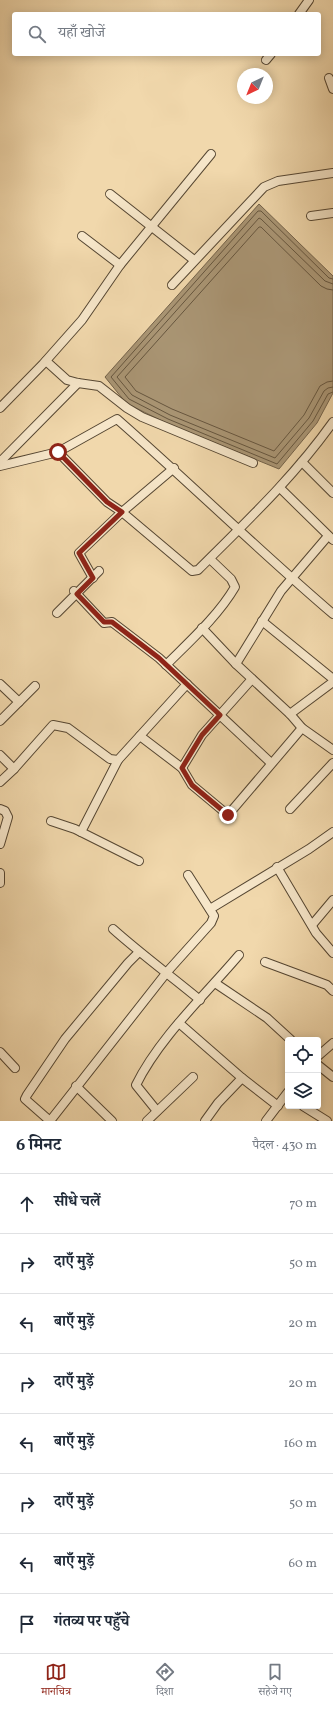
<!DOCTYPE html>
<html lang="hi">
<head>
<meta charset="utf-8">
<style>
	:root { --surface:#fff; --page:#f2f2f3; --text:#1f2937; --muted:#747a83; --line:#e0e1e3; --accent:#8f2418 }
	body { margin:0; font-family:Vollkorn,"Noto Serif Devanagari",serif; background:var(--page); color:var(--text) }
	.controls { position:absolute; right:12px; bottom:12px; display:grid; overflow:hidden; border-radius:4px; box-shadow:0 2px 10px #0003 }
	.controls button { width:36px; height:36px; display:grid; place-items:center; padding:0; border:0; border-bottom:1px solid var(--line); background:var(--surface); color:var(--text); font:20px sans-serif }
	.compass { position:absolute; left:237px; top:68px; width:36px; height:36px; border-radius:50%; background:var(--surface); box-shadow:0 2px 10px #0003; rotate:223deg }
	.stop { position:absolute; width:12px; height:12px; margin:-9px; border:3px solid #8f2418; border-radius:50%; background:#fff }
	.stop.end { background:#8f2418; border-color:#fff; box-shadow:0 1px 4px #0008 }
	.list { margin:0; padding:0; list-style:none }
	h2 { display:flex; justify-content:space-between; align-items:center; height:52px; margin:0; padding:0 16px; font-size:17px }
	h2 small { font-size:13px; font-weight:400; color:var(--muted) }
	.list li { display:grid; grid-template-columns:26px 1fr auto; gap:12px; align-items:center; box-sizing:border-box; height:60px; padding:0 16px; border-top:1px solid var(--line) }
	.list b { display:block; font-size:15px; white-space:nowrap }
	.list em { font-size:13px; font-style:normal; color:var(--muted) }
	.icon { flex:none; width:22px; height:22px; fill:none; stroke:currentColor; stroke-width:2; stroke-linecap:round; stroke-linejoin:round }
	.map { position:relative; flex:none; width:333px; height:1121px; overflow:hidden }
	.search { position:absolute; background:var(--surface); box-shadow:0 2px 10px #0003; left:12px; right:12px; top:12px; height:44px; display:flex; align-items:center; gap:10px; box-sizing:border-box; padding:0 14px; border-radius:4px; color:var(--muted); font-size:15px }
	.sheet { height:532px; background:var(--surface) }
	nav { display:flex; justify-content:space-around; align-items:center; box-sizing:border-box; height:56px; border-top:1px solid var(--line); background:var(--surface); font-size:11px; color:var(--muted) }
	nav a { display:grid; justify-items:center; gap:2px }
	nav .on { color:var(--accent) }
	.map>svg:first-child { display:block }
</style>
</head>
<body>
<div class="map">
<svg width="333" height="1121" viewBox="0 0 333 1121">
	<rect width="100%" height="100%" fill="#f1d8ac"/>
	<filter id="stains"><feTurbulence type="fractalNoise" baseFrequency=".005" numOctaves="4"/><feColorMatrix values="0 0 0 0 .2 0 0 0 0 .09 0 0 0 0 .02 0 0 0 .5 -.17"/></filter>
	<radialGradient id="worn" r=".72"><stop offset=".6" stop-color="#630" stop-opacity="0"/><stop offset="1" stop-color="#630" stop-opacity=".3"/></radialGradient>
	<polygon fill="#aa9675" stroke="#73624a" points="259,204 333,276 333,393 317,423 279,469 166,423 126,403 105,377"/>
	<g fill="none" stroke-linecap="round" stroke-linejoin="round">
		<g stroke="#66563f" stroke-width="1">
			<polyline points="333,279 329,278 261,211 258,211 111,377 129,399 168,419 277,464 313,421 328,394 333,392"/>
			<polyline points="333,284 325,281 261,219 259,218 117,377 132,395 170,415 275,458 309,418 324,391 328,388 333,387"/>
			<polyline points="333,290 327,289 321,286 261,227 259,227 125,377 136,391 172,409 274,451 304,415 320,386 327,382 333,381"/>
		</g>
		<defs>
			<g id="street">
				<polyline points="299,14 309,0"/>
				<polyline points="266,60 271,54"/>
				<polyline points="329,78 333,89"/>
				<polyline points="110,194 194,260"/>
				<polyline points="311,216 333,213"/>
				<polyline points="82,236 120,265"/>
				<polyline points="172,285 264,187 278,181 333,173"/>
				<polyline points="46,361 67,380 78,383 99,386 127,408 142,417 253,463"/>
				<polyline points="0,408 43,364 82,320 120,265 211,154"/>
				<path d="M58,452L107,502L122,512L192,571L198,570C245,523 294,477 333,422"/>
				<polyline points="0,462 78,383"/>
				<polyline points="302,462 333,493"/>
				<path d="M0,466L58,452L117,419C190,483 259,551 333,614"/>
				<polyline points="280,488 333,540"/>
				<polyline points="93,578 79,553 122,512 174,468"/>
				<polyline points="74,591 104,623 112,622 159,658 271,763"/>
				<polyline points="57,613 99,571"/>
				<polyline points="262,621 333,679"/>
				<polyline points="202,628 236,664 290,714 302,728 333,750"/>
				<polyline points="236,664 281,591 328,536"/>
				<path d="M166,665C190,641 218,616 235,587L231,579L210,559"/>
				<polyline points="0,684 19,702"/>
				<polyline points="290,714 333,682"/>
				<polyline points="0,721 35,686"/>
				<polyline points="140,736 182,768 192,785 228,815 302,728"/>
				<polyline points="0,755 14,769"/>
				<polyline points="182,768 202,735 252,679"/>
				<polyline points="0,782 14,769 53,725 68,728 110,759 118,760 187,684"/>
				<polyline points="0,809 5,811 8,817 0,844"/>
				<polyline points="290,809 333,763"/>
				<polyline points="51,821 75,829 139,861"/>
				<polyline points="81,832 118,760"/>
				<polyline points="277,867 316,933 333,953"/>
				<polyline points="0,873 0,883"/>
				<polyline points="210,909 309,849 333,832"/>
				<polyline points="312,925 333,900"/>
				<path d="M113,929C141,954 171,976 200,1000"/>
				<polyline points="265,962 327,985 333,991"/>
				<polyline points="215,983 267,1018 291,1040"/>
				<polyline points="179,1023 242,1078 278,1106"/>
				<polyline points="0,1052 15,1068"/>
				<polyline points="318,1056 333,1043"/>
				<polyline points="318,1065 333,1077"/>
				<polyline points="76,1086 112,1121"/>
				<polyline points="303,1106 327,1121"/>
				<path d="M157,1111L136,1085C159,1038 205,995 239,955"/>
				<polyline points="50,1121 167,972 211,923 214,916 188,875"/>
				<polyline points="50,1121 25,1099 27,1095 65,1039 128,963 139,952"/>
				<polyline points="147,1121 193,1077"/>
				<polyline points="205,1121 218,1103 242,1078"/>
				<polyline points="266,1121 288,1092"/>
			</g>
		</defs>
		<use href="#street" stroke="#554632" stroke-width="10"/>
		<use href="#street" stroke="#f6e6c9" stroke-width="8"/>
	</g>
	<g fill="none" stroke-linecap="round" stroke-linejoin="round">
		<polyline stroke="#8f2418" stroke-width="5" points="58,452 107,502 122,512 79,553 93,578 77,594 104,622 112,622 159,658 220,715 202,735 182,768 192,785 228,815"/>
	</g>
	<rect width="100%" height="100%" filter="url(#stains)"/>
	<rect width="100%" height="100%" fill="url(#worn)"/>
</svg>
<div class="controls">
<button><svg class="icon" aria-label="locate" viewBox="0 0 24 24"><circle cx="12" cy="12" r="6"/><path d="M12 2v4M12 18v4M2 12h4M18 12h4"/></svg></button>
<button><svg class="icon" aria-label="layers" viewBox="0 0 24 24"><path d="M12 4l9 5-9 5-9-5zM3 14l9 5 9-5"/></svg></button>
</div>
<svg class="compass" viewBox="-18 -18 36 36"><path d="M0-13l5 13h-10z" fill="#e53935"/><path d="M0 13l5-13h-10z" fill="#747a83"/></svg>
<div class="stop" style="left:58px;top:452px"></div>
<div class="stop end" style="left:228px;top:815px"></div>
<div class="search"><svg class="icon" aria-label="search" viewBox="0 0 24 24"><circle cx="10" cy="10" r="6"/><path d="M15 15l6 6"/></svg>यहाँ खोजें</div>
</div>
<section class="sheet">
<h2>6 मिनट<small>पैदल · 430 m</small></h2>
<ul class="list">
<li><svg class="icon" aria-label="ahead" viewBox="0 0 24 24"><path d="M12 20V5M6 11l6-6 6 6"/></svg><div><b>सीधे चलें</b></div><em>70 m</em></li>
<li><svg class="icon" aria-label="right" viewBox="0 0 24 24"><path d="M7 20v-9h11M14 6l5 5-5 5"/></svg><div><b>दाएँ मुड़ें</b></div><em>50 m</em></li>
<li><svg class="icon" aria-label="left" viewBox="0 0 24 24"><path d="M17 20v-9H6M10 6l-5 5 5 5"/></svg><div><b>बाएँ मुड़ें</b></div><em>20 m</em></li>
<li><svg class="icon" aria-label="right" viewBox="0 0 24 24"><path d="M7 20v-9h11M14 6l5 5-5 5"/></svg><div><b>दाएँ मुड़ें</b></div><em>20 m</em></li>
<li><svg class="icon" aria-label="left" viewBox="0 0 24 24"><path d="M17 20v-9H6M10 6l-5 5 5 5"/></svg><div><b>बाएँ मुड़ें</b></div><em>160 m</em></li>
<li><svg class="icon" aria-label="right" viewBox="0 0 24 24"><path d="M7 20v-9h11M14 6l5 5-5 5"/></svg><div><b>दाएँ मुड़ें</b></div><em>50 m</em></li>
<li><svg class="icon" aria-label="left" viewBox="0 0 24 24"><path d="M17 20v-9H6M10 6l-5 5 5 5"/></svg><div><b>बाएँ मुड़ें</b></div><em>60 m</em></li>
<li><svg class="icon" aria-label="arrive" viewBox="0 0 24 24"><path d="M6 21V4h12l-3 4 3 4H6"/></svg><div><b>गंतव्य पर पहुँचे</b></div></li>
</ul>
</section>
<nav>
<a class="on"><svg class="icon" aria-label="map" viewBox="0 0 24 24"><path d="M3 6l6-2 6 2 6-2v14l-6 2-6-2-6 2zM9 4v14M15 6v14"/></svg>मानचित्र</a>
<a><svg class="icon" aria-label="directions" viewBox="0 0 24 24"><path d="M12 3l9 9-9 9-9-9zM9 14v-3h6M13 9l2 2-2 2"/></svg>दिशा</a>
<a><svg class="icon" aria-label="saved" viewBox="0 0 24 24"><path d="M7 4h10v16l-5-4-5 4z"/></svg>सहेजे गए</a>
</nav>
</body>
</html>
